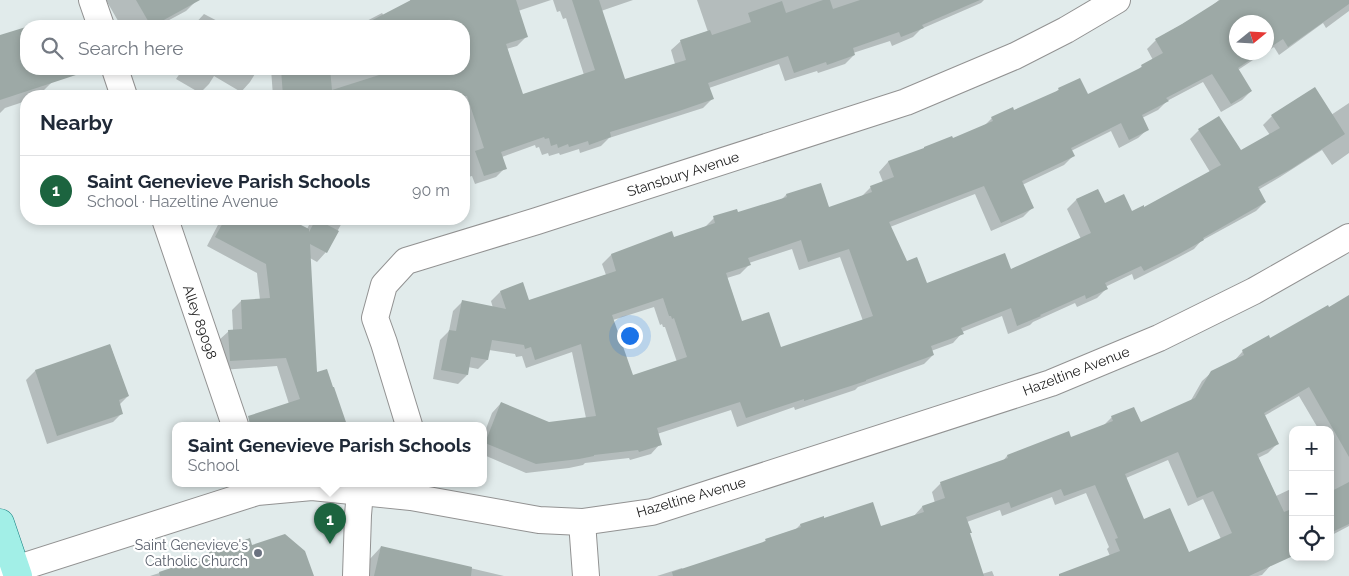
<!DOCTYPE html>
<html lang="en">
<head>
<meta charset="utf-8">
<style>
	:root { --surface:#fff; --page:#f2f2f3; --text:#1f2937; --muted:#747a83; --line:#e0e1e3; --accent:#1c643f }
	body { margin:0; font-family:Raleway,sans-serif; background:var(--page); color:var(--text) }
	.controls { position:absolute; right:15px; bottom:15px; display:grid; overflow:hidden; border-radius:10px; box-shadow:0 2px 8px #0003 }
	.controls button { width:45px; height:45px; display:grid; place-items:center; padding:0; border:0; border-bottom:1px solid var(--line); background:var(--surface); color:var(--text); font:25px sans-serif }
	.compass { position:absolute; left:1229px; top:15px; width:45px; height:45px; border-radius:50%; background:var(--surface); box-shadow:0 2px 8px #0003; rotate:72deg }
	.you { position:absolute; left:629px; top:335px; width:18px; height:18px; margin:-12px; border:4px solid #fff; border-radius:50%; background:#1a73e8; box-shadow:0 0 0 8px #1a73e833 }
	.badge { display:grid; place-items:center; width:32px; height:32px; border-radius:50%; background:var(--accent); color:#fff; font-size:16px; font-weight:700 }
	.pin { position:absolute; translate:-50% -41px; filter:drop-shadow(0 1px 2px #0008) }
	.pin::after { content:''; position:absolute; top:26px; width:18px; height:15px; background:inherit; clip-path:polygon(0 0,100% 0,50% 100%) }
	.popup { position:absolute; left:172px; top:422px; width:315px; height:65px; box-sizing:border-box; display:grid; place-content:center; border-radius:10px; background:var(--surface); filter:drop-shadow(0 1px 4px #0005); font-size:16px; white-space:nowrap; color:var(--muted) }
	.popup b { font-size:19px; color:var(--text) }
	.popup::after { content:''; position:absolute; left:50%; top:100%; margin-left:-10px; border:10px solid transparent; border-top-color:var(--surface) }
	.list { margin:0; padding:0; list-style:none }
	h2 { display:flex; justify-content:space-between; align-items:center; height:65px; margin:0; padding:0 20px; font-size:21px }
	h2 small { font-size:16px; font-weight:400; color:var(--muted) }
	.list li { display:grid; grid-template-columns:32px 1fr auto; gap:15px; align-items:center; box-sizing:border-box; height:70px; padding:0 20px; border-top:1px solid var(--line) }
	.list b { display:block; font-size:19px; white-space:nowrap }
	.list p { margin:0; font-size:16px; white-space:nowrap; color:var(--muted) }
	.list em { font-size:16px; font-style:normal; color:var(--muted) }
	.icon { flex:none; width:28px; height:28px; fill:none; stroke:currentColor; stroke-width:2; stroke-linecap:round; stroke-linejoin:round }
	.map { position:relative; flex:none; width:1349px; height:576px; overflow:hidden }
	.search { position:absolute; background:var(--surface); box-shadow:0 2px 8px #0003; left:20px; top:20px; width:450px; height:55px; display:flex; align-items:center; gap:12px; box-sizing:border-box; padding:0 18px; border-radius:20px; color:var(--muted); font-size:19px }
	.panel { position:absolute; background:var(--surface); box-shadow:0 2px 8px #0003; left:20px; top:90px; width:450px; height:135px; border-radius:20px }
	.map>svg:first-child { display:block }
</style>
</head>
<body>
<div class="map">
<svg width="1349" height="576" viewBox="0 0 1349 576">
	<rect width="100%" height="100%" fill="#e1ebeb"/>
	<g fill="#0003" fill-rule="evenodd">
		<polygon points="106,0 194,0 195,2 186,11 158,26 137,26 134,22 127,26 121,26"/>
		<polygon points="410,0 551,0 518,11 526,37 517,46 506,49 522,95 584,75 566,18 563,19 560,11 557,12 553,0 633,0 601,11 624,81 675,64 671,50 681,41 708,32 697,0 984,0 981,3 921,29 913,37 892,46 890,41 853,53 854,55 845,64 818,73 817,71 785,81 779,64 709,88 712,99 703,108 609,138 601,146 580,153 579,149 560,155 559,153 549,156 548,153 542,155 539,147 536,148 535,145 502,157 505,168 496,177 475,184 472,176 464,178 464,96 273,96 271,69 464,69 464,26 357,26 382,13 384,16 410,2"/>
		<path d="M1219,0H1349V11L1326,28L1323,23L1279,55L1274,47L1266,52V22H1236V52H1265L1238,70L1251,91L1242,100L1221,112L1203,82L1167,101L1158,110L1142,118L1148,129L1138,138L1119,148L1111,131L1071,151L1073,156L1064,165L1022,185L1032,208L1023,217L991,231L975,194L890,227L906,262L927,285L1010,270L1081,239L1067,209L1076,200L1097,190L1104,205L1131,213L1144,208L1210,172L1190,139L1199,130L1240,152L1270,135L1263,125L1272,116L1331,115L1349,103V153L1332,165L1322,150L1280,177L1258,190L1265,202L1256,211L1201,241L1194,249L1168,263L1134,280L1132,274L1105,287L1106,289L1097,298L1077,307L1075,303L1033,322L1030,325L1008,334L1002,316L962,332V333L953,343L931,351L933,355L924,364L858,387L855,390L795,410L794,407L737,427L731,410L657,434L660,444L651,454L630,460L629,458L585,463L583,465L569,468L526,473L484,455V434L492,413L501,403L549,423L586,418L572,352L526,368L522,356L516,357L515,354L489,350L487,360L478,369L468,367L467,375L458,384L433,379L440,340L449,331L453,311L463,301L493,308L491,301L500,292L529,301L606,275L602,264L611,255L673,238L705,227L714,218L737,214L781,200L786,195L820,184L829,209L862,196L871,187L883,182L879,172L888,162L952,139L983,127L992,118L1014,112L1055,93L1059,89L1087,96L1138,70L1142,66L1153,60L1147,49L1156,40L1208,9ZM792,249L799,270L840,257L863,321L780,349L741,323L727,278L740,274L749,265V263ZM654,307L660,325L662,324L663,327H665L677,362L632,376L613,320Z"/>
		<polygon points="204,14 227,26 193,26"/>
		<polygon points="26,28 26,69 48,69 52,82 38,96 26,96 26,101 5,108 0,113 0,37"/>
		<polygon points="183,69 258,69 250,82 241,92 214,76 209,84 200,93 176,79"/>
		<polygon points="221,219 264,219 274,224 279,219 287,219 307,229 312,219 344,219 326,252 317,262 310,258 316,374 333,388 345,425 255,425 254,421 289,404 277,366 221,370 219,340 229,331 233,330 232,310 241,301 260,300 257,273 207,246"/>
		<path d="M1349,297V526L1330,536V430H1319L1299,396L1264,416L1277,444L1268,453L1258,458L1276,496L1293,488V553L1271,565L1262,575L1258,576H1069L1110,556L1107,549L1109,547L1086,493L1055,505L1052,497L1002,516L1000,510L967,522L921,576H657L682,568L683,570L763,543L766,540L795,530L800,525L823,518L880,528L913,517L922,507L935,503L932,492L941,483L1002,462L1007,456L1071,438L1104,425L1112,417L1140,424L1190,402L1202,381L1212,372L1234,361L1243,351L1270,340ZM1168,460L1188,506L1203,499L1221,539L1188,554L1143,521L1126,478Z"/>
		<polygon points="110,345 128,396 119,405 122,413 113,422 47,444 26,380 35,371"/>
		<polygon points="249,540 251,546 312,576 150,576 203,559 209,553"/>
		<polygon points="381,547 504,576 364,576 368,561"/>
		<polygon points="992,571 994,576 975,576"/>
	</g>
	<g fill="#9da9a6" fill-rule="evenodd">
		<polygon points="136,0 200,0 153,26 151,26"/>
		<polygon points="411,0 516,0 528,37 506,44 523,94 595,70 572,0 599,0 625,79 686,60 680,40 710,30 712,35 751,22 748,13 782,1 786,13 823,0 830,0 833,9 860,0 980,0 922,25 924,28 901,37 899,32 853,48 855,55 827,65 826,62 794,73 788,56 708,83 714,99 679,111 610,132 611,137 589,145 588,141 569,147 568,144 558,148 557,144 551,146 549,138 545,139 544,137 501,152 507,169 484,176 475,151 484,148 467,96 283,96 281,69 330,69 332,90 398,69 464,69 464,26 361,26"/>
		<path d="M1220,0H1349V4L1288,47L1283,39L1266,50V22H1236V52H1262L1238,68L1252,91L1231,104L1212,74L1166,98L1169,101L1142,115L1149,130L1129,140L1121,123L1071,148L1075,156L1022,181L1034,208L1001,223L984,186L889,222L907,261L917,257L927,283L1005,253L1011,269L1091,233L1076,199L1098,189L1105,203L1124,194L1132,211L1144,205V207L1221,165L1198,129L1219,116L1241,150L1280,128L1271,115L1315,87L1345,134L1291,169L1258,187L1266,202L1203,238L1204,240L1179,254L1144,271L1141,266L1105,283L1108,289L1086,299L1085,295L1040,315L1041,316L1017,326L1011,308L961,328L964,334L931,346L934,355L866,380V381L804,401V399L746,418L740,402L657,428L662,445L639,452L638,450L594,455V456L579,459L536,464L485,443L501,402L549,422L596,416L581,344L535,360L531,347L525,349L524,345L492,340L488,360L471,357L468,375L441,370L449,330L456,331L462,300L506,309L500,291L523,282L529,300L616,271L611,254L672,231L674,237L715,223L713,216L737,209L738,212L787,197L786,194L821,183L829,207L872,192L870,186L894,177L888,161L924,148V147L952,136L953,138L993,121L991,117L1013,107L1014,110L1059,90L1058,88L1080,78L1088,94L1142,67L1141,65L1163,53L1155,39L1182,24ZM801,240L808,262L849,249L873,316L781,347L769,312L742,321L726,273L751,265L748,258ZM663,298L669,316H671L672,319L674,318L687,357L633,375L612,315Z"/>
		<polygon points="26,27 26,69 82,69 82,73 0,100 0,35"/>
		<polygon points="225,219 289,219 309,229 309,232 316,219 339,231 327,253 310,244 317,372 327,369 333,387 334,387 347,425 250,425 248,416 300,399 286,358 230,361 228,330 242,329 241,300 270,298 266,264 215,237"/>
		<path d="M1349,295V457L1309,387L1264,413L1279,444L1257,454L1284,512L1289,510L1290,512L1293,511V556L1249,576H1059V574L1120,551L1115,539L1118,538L1095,485L1064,496L1061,489L1011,508L1009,502L966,517L972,533H970L984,576H673L672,572L766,541L765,539L801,527L800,524L824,516V518L873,502L881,526L924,512L922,506L945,498L940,482L1008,458L1007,455L1069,431L1071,437L1113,421L1111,416L1134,407L1141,422L1195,398L1211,371L1244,355L1242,350L1269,335L1270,338L1328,305L1329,307ZM1178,452L1197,498L1213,491L1232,533L1189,552L1170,508L1144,519L1125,474Z"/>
		<polygon points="110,344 129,396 119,400 123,414 57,436 35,370"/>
		<polygon points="1349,482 1349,524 1330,533 1330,492"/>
		<polygon points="285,534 305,551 314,576 160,576 159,572 210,555 209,552 250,538 252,545"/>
		<polygon points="381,546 472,567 471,576 374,576"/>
	</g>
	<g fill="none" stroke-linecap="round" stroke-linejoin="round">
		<defs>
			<g id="minor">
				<polyline points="92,0 101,26"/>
				<polyline points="115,69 124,96"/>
				<polyline points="165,219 235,425"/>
				<polyline points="409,425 384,343 375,318 384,285 406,261 537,221 906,102 1015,56 1066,30 1117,0"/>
				<polyline points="582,522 586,576"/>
				<polyline points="0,574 257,492 312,487 411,497 539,520 582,522 652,512 1051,383 1159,338 1254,291 1349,237"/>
				<polyline points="356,576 358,515 360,492"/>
			</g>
			<polyline id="major" points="0,523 18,576"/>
		</defs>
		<use href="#minor" stroke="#929292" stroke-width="28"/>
		<use href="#major" stroke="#127f7f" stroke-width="29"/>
		<use href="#minor" stroke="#fff" stroke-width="26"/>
		<use href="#major" stroke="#a2efe7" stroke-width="28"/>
	</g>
	<circle fill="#6b7280" stroke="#fff" stroke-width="2" cx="258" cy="553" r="5"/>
	<g text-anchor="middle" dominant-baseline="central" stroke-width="4.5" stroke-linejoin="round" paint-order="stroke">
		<g font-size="14" fill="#1b1b1b" stroke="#fff">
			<text transform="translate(683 174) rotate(-18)">Stansbury Avenue</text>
			<text transform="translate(200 322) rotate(71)">Alley 89098</text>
			<text transform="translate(1076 371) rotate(-21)">Hazeltine Avenue</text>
			<text transform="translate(691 497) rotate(-16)">Hazeltine Avenue</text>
		</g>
		<g font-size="14" fill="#5b616d" stroke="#fff" text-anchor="end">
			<text x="248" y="545">Saint Genevieve's<tspan x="248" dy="16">Catholic Church</tspan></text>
		</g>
	</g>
</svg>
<div class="controls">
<button>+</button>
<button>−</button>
<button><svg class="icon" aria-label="locate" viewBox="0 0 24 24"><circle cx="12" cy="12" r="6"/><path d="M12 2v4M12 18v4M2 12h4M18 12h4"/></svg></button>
</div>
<svg class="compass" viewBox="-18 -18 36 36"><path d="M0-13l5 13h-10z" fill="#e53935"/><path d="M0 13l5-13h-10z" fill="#747a83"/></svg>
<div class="you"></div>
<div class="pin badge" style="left:330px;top:544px">1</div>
<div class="popup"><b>Saint Genevieve Parish Schools</b>School</div>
<div class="search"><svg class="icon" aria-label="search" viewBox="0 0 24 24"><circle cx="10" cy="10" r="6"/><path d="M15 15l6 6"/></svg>Search here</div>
<section class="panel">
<h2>Nearby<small></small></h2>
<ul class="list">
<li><span class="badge">1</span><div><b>Saint Genevieve Parish Schools</b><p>School · Hazeltine Avenue</p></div><em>90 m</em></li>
</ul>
</section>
</div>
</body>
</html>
